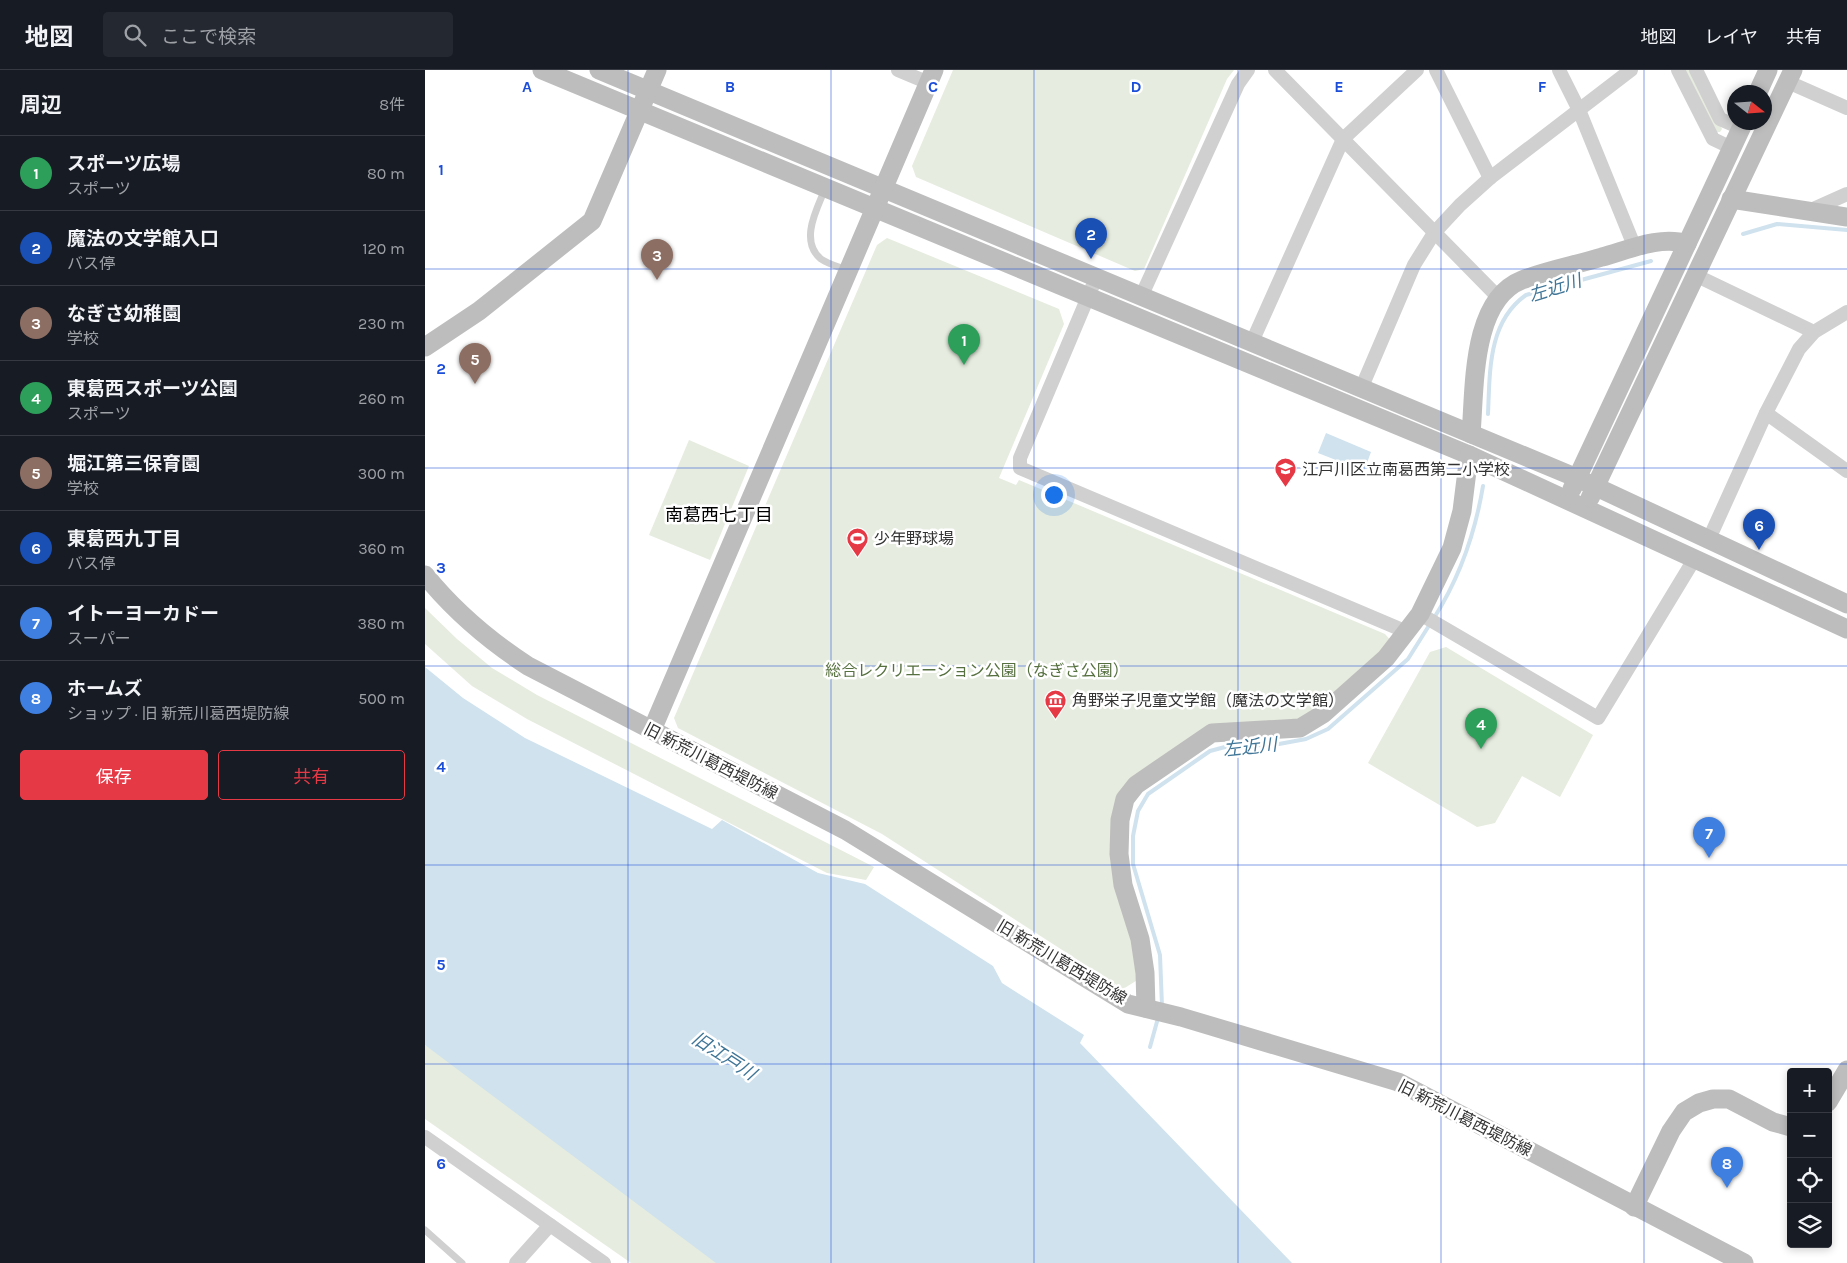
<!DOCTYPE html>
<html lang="ja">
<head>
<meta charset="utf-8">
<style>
	:root { --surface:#171b24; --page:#242831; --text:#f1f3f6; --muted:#9ea1a6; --line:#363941; --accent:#e63946 }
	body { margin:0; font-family:Karla,"Noto Sans JP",sans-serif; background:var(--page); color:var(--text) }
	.controls { position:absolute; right:15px; bottom:15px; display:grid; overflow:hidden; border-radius:5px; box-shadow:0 2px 8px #0003 }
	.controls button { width:45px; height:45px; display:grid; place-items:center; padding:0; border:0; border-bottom:1px solid var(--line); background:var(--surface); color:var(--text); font:25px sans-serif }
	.compass { position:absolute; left:1302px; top:15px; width:45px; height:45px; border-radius:50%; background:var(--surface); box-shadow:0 2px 8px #0003; rotate:107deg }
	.you { position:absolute; left:628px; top:424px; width:18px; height:18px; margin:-12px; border:4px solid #fff; border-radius:50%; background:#1a73e8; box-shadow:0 0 0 8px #1a73e833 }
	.badge { display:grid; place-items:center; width:32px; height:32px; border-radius:50%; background:var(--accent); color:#fff; font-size:16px; font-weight:700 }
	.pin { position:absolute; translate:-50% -41px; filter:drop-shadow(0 1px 2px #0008) }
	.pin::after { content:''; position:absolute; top:26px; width:18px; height:15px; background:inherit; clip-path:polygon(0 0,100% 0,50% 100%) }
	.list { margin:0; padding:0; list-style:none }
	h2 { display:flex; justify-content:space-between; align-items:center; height:65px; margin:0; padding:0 20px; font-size:21px }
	h2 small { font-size:16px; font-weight:400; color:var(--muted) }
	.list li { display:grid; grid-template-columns:32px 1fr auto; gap:15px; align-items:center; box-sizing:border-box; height:75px; padding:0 20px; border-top:1px solid var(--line) }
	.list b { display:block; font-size:19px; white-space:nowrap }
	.list p { margin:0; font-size:16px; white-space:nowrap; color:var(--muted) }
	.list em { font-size:16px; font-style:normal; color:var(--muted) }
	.actions { display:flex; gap:10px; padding:15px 20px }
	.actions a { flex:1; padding:11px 0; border:1px solid var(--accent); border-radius:5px; text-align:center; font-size:18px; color:var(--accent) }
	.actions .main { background:var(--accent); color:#fff }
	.icon { flex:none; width:28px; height:28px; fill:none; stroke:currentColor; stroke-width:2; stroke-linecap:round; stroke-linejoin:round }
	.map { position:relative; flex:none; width:1422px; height:1193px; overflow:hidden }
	header { display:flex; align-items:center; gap:30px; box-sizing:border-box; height:70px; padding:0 25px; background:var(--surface); border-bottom:1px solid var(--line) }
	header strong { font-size:24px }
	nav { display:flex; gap:28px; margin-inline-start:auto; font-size:18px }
	.search { width:350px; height:45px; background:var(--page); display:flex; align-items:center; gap:12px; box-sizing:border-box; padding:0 18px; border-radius:5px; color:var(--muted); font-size:19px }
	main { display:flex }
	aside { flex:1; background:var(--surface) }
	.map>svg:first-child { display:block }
</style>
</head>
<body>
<header>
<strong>地図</strong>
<div class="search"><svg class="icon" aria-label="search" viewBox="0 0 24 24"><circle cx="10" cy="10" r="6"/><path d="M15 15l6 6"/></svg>ここで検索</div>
<nav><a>地図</a><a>レイヤ</a><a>共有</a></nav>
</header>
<main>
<aside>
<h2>周辺<small>8件</small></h2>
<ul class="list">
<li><span class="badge" style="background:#2e9e5b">1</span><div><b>スポーツ広場</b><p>スポーツ</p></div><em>80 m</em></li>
<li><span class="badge" style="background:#1a4fb4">2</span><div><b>魔法の文学館入口</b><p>バス停</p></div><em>120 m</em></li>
<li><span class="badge" style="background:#8d6e63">3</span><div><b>なぎさ幼稚園</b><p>学校</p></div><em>230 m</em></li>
<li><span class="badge" style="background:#2e9e5b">4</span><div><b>東葛西スポーツ公園</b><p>スポーツ</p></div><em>260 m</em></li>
<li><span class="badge" style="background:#8d6e63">5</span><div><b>堀江第三保育園</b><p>学校</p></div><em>300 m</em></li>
<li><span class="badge" style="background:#1a4fb4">6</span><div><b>東葛西九丁目</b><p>バス停</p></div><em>360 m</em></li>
<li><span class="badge" style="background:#3f7fe0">7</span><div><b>イトーヨーカドー</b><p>スーパー</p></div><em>380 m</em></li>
<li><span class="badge" style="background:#3f7fe0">8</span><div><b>ホームズ</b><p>ショップ · 旧 新荒川葛西堤防線</p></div><em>500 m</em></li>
</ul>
<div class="actions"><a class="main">保存</a><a>共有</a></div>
</aside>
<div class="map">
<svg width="1422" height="1193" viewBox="0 0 1422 1193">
	<rect width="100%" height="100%" fill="#fff"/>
	<g fill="#e6ecdf">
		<polygon points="528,0 809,0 802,9 719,199 710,201 491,107 487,96"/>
		<polygon points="1259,0 1267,0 1297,59 1295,62 1291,62"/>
		<polygon points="462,168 634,239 639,254 574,408 591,415 594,410 960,564 967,572 894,638 870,651 785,657 694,726 706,868 714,909 698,919 457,764 253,658 249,648 452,175"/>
		<polygon points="264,370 324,396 285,490 224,465"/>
		<polygon points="0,538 32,569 67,598 112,625 449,797 441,810 402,803 102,649 47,616 0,574"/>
		<polygon points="1021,577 1168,665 1135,727 1097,706 1070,753 1052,757 943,693 1005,582"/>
		<polygon points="0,975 2,976 303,1193 206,1193 0,1049"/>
	</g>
	<g fill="#cfe2ee">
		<polygon points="901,363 946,382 939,401 893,383"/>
		<polygon points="0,597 38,628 100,668 287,759 297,750 393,803 440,814 568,896 577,913 659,965 655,973 867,1193 291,1193 0,975"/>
	</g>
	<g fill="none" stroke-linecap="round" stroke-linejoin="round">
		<g stroke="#cfe2ee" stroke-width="4">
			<polyline points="1318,164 1352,154 1422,160"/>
			<path d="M1063,344C1065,300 1063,252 1101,225L1226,191"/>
			<path d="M1009,548C1035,507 1050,464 1058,416"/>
			<polyline points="737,936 735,885 708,794 708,766 713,741 723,724 785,681 800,677 854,674 881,669 903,659 983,589 1005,554"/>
			<polyline points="725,977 733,948"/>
		</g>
		<g stroke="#d0d0d0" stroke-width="7">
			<path d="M400,119C392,139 374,171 396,189C403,194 414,197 422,200"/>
			<polyline points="0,1160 37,1193"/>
		</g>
		<g stroke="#d0d0d0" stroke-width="14">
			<polyline points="473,0 504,13"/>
			<polyline points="850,0 1073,227"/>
			<polyline points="1011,0 1065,108"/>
			<polyline points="1134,0 1154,40 1210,178"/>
			<polyline points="1253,0 1288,69 1307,78"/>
			<polyline points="1271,0 1295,49 1316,58"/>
			<polyline points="1363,12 1422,38"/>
			<polyline points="1384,141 1422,124"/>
			<polyline points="1270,205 1389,262"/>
			<polyline points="671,208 595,388 595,398 982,562"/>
			<polyline points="716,227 813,14 823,0"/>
			<polyline points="827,272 918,69 992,0"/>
			<polyline points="936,319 989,195 1009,163 1035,135 1065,108 1206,0"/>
			<polyline points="1341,343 1422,401"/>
			<polyline points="1284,469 1341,343 1374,279 1389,262 1422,242"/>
			<polyline points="995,544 1173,648 1270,488"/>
			<polyline points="0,1067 179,1193"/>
			<polyline points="91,1193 125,1155"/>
		</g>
		<g stroke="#bdbdbd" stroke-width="19">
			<polyline points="117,0 1044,385 1422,559"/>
			<polyline points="174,0 1152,408 1422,534"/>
			<polyline points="1333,22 1343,0"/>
			<polyline points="1306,129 1422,147"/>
			<polyline points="0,277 54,241 167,151 232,0"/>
			<path d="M1046,364C1050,318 1046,230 1097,210C1123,200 1151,195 1177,187C1203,180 1236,165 1262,174"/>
			<polyline points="1147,419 1319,52"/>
			<polyline points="1165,428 1368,0"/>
			<path d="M0,505C30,542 63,570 103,596L420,760L703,934L756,947L973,1012L1319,1193"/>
			<polyline points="227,660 509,0"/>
			<polyline points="721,938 720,903 715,869 698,815 694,784 695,750 700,729 711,715 787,663 875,658 898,644 961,588 995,544 1027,478 1037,441 1044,385"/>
			<polyline points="1403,1032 1422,1000"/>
			<polyline points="1209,1137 1246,1061 1259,1042 1274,1033 1288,1029 1304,1029 1348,1052 1366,1057"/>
		</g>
	</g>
	<path fill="none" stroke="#1d4ed8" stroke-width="1" stroke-opacity="0.55" d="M203,0V1193M406,0V1193M609,0V1193M813,0V1193M1016,0V1193M1219,0V1193M0,199H1422M0,398H1422M0,596H1422M0,795H1422M0,994H1422"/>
	<defs>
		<symbol id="school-pin" viewBox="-11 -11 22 30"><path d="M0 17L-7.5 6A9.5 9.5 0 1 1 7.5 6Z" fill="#e63946" stroke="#fff"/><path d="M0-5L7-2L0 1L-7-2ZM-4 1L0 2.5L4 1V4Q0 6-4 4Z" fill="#fff"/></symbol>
		<symbol id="stadium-pin" viewBox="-11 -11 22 30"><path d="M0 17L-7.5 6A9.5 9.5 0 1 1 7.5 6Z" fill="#e63946" stroke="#fff"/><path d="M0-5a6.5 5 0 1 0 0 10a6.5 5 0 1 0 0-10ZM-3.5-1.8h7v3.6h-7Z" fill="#fff"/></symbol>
		<symbol id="museum-pin" viewBox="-11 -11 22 30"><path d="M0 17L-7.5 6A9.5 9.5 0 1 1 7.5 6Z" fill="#e63946" stroke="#fff"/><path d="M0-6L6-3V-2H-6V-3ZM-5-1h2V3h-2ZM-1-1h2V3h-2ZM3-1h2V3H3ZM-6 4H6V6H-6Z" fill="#fff"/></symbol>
	</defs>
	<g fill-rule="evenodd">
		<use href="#school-pin" x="848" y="386" width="25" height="34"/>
		<use href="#stadium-pin" x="420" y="456" width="25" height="34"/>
		<use href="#museum-pin" x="618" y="618" width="25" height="34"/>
	</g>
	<g text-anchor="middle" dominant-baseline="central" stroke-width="5" stroke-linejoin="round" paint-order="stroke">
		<g font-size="16" fill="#333" stroke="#fff" text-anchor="start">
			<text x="877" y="399">江戸川区立南葛西第二小学校</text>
			<text x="449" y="468">少年野球場</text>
			<text x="647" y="630">角野栄子児童文学館（魔法の文学館）</text>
		</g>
		<g font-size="16" fill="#56703f" stroke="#fff">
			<text x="552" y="600">総合レクリエーション公園（なぎさ公園）</text>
		</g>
		<g font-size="16" fill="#333" stroke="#fff">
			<text transform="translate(286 691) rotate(27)">旧 新荒川葛西堤防線</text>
			<text transform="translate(637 892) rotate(31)">旧 新荒川葛西堤防線</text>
			<text transform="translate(1040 1048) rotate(27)">旧 新荒川葛西堤防線</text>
		</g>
		<g font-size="18" font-style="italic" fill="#3f7597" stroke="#fff">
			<text transform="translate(1130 218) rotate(-17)">左近川</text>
			<text transform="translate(825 677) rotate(-6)">左近川</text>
			<text transform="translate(299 986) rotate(33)">旧江戸川</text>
		</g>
		<g font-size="18" fill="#000" stroke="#fff">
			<text x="294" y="445">南葛西七丁目</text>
		</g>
	</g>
	<g font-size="16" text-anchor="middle" font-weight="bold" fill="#1d4ed8" stroke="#fff" stroke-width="5" stroke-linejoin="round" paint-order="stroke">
		<text x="102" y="22">A</text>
		<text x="305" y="22">B</text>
		<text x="508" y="22">C</text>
		<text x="711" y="22">D</text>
		<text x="914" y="22">E</text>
		<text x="1117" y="22">F</text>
		<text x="16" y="105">1</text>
		<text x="16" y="304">2</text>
		<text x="16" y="503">3</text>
		<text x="16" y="702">4</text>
		<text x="16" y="900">5</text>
		<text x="16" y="1099">6</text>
	</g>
</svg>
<div class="controls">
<button>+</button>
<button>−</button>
<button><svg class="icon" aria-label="locate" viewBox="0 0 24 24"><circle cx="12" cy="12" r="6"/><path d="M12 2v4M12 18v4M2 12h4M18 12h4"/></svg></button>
<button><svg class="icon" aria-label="layers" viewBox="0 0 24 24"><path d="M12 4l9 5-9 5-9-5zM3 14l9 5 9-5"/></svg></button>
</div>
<svg class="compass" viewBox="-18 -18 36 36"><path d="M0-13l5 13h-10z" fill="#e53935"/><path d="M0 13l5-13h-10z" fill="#9ea1a6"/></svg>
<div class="you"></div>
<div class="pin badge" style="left:539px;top:295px;background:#2e9e5b">1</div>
<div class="pin badge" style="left:666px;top:189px;background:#1a4fb4">2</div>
<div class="pin badge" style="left:232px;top:210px;background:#8d6e63">3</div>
<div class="pin badge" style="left:1056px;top:679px;background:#2e9e5b">4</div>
<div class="pin badge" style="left:50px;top:314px;background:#8d6e63">5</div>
<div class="pin badge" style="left:1334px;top:480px;background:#1a4fb4">6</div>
<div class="pin badge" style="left:1284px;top:788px;background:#3f7fe0">7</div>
<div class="pin badge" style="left:1302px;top:1118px;background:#3f7fe0">8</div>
</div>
</main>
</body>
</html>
